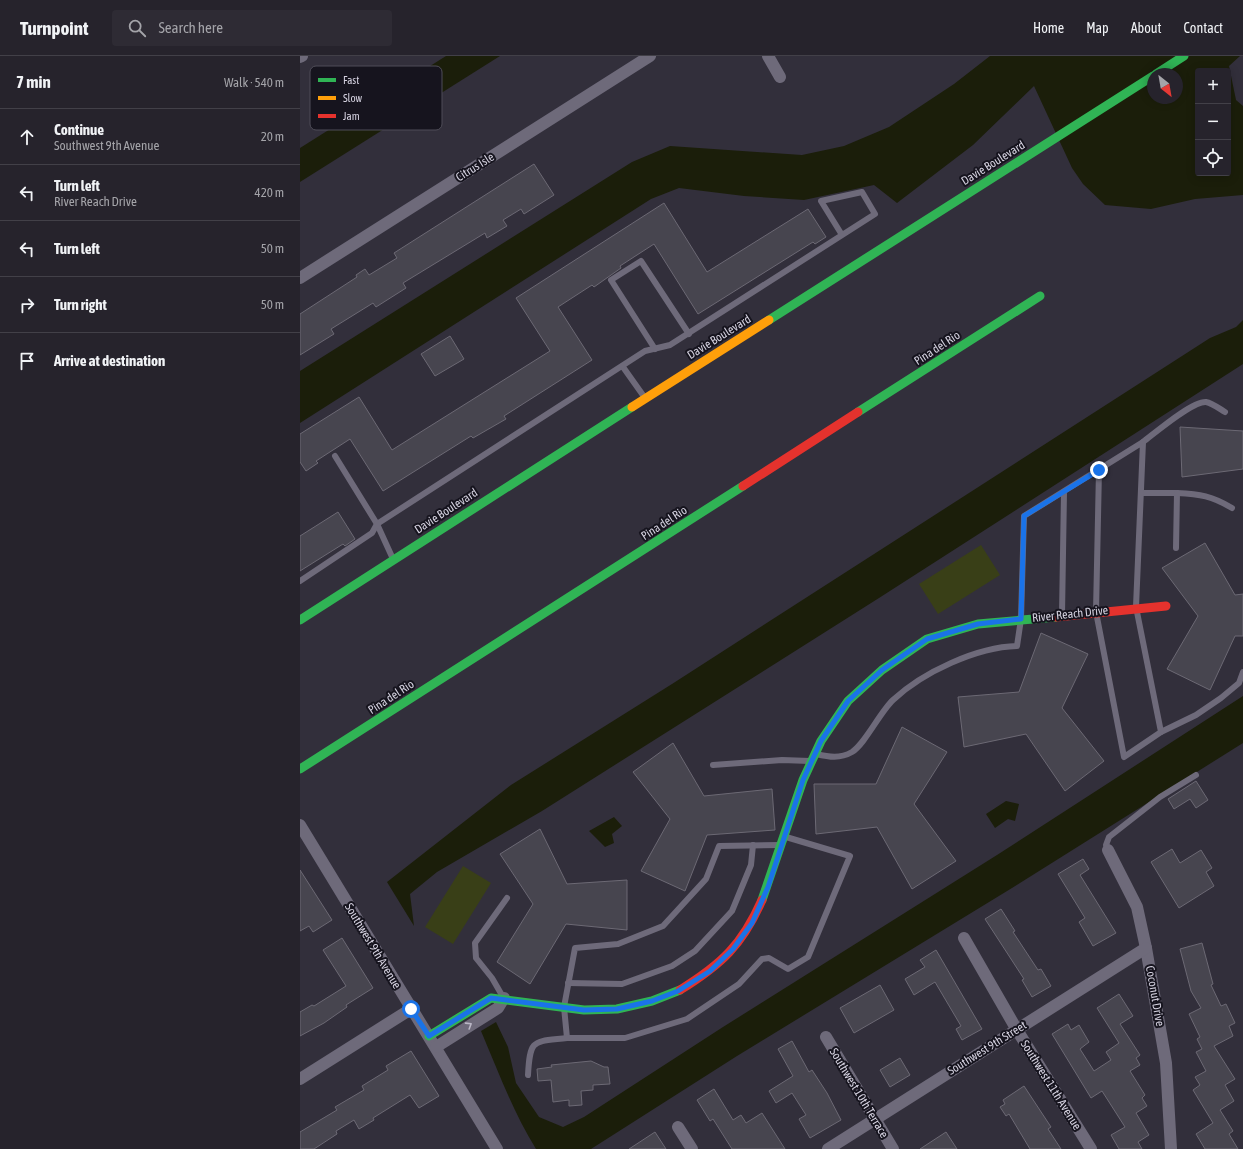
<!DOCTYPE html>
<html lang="en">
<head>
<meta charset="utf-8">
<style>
	:root { --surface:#26232c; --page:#2e2b34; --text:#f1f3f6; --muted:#a4a4a9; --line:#424048 }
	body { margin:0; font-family:"Asap Condensed",sans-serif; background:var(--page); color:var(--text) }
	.controls { position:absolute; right:12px; top:12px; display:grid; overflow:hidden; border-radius:4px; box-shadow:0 2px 10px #0003 }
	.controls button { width:36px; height:36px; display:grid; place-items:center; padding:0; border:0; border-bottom:1px solid var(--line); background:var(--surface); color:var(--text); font:20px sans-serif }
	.compass { position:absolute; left:847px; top:12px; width:36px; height:36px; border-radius:50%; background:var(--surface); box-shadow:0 2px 10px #0003; rotate:149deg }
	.stop { position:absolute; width:12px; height:12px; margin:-9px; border:3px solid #1a73e8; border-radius:50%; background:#fff }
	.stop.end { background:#1a73e8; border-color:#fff; box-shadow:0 1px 4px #0008 }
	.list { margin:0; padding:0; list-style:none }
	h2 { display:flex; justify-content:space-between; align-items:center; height:52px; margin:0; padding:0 16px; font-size:17px }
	h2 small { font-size:13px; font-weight:400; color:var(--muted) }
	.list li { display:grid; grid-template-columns:26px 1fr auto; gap:12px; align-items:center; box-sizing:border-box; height:56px; padding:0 16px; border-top:1px solid var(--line) }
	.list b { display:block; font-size:15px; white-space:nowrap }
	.list p { margin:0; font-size:13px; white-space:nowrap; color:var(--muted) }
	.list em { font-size:13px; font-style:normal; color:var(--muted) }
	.icon { flex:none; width:22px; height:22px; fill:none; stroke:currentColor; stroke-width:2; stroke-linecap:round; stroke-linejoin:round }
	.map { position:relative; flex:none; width:943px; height:1093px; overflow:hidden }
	header { display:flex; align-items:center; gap:24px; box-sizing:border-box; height:56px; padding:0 20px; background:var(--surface); border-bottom:1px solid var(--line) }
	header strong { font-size:19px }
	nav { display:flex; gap:22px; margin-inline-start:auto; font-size:14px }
	.search { width:280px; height:36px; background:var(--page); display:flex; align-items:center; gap:10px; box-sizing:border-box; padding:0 14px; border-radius:4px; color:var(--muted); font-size:15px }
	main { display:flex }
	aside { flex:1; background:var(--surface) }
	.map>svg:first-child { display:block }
</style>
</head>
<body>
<header>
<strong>Turnpoint</strong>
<div class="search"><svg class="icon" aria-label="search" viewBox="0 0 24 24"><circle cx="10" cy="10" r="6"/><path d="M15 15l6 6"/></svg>Search here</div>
<nav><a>Home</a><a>Map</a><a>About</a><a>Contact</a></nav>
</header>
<main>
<aside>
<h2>7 min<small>Walk · 540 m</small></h2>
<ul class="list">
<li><svg class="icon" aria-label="ahead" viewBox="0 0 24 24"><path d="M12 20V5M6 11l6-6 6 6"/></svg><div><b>Continue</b><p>Southwest 9th Avenue</p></div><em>20 m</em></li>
<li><svg class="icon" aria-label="left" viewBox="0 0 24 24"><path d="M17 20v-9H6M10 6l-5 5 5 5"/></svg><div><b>Turn left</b><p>River Reach Drive</p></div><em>420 m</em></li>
<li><svg class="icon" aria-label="left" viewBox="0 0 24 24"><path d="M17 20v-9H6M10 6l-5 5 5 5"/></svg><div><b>Turn left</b></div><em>50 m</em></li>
<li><svg class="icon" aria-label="right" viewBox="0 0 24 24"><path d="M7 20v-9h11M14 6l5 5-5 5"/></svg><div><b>Turn right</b></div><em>50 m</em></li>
<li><svg class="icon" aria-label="arrive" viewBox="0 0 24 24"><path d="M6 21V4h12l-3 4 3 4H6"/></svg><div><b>Arrive at destination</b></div></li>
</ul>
</aside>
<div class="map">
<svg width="943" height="1093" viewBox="0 0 943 1093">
	<rect width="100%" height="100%" fill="#322f3b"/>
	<g fill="#393f17">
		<polygon points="681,489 700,519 638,558 619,528"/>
		<polygon points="163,810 191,827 153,888 125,871"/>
	</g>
	<g fill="#1b1e0a" fill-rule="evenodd">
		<polygon points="146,0 200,0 0,126 0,92"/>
		<path d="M690,0H940L929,10L936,44L943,50V139L895,143L851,153L805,149L783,128L772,112L734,30L673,89L597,147L574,129L504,144L444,140L379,132L351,143L0,367V315L332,106L370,90L502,99L544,90L589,71L654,28ZM898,15H928V117H898ZM853,18H877V42H853Z"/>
		<polygon points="943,264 943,308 579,542 242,755 137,816 110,838 114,870 87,826 211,729 372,628 910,282 936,271"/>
		<path d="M943,640V687L712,832L437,1000L291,1093H236C213,1056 198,1015 181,975L196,966L208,991L216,1027L239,1061L263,1071L284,1061L423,971L697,799Z"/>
		<polygon points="706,745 719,748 715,765 708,763 695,772 686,758"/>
		<polygon points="314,761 322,770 312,778 314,787 305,791 289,775"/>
	</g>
	<g fill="#47454f" stroke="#6c6974">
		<polygon points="234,108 254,139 224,158 221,153 203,164 207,170 187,182 185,177 103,227 106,232 76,251 73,247 31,273 34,278 0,299 0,258 57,221 56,219 65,213 69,219 97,202 94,197"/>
		<polygon points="364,147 407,216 508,153 526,181 515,188 513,186 398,258 354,188 320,210 321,212 294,231 292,229 258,251 292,304 204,360 206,363 173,382 171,380 83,435 50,383 16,405 18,407 6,415 0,406 0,378 59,341 92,394 250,295 216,242"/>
		<polygon points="150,280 164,303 135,320 121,298"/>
		<polygon points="880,371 943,375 943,413 882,421"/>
		<polygon points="38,456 55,483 45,490 43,488 0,515 0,480"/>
		<polygon points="905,487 935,539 943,538 943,580 935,580 910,634 867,613 898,560 862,512"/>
		<polygon points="741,577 788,598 762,652 804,705 765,735 726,678 664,691 658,641 719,636"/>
		<polygon points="602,671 647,696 614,748 656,805 612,833 577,771 516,778 514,728 576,728"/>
		<polygon points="373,687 404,740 472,733 475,774 407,779 385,835 341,815 370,763 333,716"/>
		<polygon points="896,725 908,744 896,752 890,743 874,753 868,743"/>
		<polygon points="240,773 267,828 327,824 327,874 266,868 230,928 197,906 233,848 200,798"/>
		<polygon points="872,793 880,807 901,794 912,812 906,816 914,830 879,852 851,806"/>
		<polygon points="783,803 789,813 780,819 816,877 793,890 779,866 785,862 758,818"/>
		<polygon points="0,814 32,864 13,876 9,870 0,875"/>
		<polygon points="701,853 715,875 713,876 738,914 741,913 751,930 732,941 722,924 724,923 685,863"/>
		<polygon points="42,882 73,932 46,949 47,951 24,967 0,980 0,956 12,949 14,950 46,930 23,894"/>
		<polygon points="902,887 913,928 911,929 921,950 926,948 935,967 929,970 933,980 914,990 935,1023 925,1029 934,1045 920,1054 933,1075 929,1078 938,1093 905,1093 896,1078 913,1067 893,1034 900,1029 895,1021 906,1015 896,996 902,993 897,983 900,981 889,958 901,952 891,935 880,893"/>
		<polygon points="636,894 682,973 662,984 656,973 661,970 635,926 614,939 605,923 625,911 620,904"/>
		<polygon points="580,929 594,954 554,977 540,952"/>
		<polygon points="819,938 833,960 820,968 840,999 836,1002 840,1009 830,1015 845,1039 842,1042 847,1050 836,1057 849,1079 838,1086 842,1093 819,1093 811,1079 825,1071 802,1035 791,1042 752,978 768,968 771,974 779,969 789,986 780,993 794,1015 811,1004 806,996 819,987 797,952"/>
		<polygon points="492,985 509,1016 512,1014 527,1037 541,1064 510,1082 499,1063 506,1059 492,1037 476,1047 469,1035 493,1020 478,993"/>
		<polygon points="111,995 139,1040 119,1052 110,1039 73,1062 74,1064 59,1073 54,1064 36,1075 37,1078 14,1093 0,1093 0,1076 37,1054 35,1051 64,1034 62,1030 88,1014 86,1010"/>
		<polygon points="600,1002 610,1019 590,1031 580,1014"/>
		<polygon points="291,1005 304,1011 308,1011 310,1028 293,1029 293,1034 281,1035 282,1049 269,1050 269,1044 253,1046 251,1024 238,1025 237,1013 252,1011 251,1009"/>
		<polygon points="724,1030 751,1071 748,1073 761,1093 730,1093 709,1058 706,1060 700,1051 705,1048 703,1044"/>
		<polygon points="414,1033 433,1064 441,1059 446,1067 462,1057 485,1093 432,1093 413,1063 410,1065 397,1044"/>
		<polygon points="355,1076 366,1093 329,1093"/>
		<polygon points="646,1076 657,1093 620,1093"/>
	</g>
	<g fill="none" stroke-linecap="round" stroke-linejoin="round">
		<g stroke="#6e6a7a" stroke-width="6">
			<polyline points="355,293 311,224 341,205 389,278"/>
			<polyline points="323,311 345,342"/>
			<path d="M843,386C855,377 892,345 906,346C912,347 920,353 925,356"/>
			<polyline points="35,400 77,468 93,503"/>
			<polyline points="841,437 877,437 876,492"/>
			<path d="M877,437C900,438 912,440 932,452"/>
			<polyline points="0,525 72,477 77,468 345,295 370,289 575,158 562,136 521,145 542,179"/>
			<polyline points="762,559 764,436"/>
			<polyline points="861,676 896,659 921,642 939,627 943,616"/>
			<path d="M516,698C529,701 540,703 552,696C565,688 580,656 593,644C623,616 677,591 717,590L721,563L724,460L843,386L836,551L861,676L824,701L796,556L799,414"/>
			<polyline points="413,709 482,704 510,705"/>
			<polyline points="480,789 419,790 406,823 363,870 318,888 275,892 264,951 267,982 325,982 387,963 439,928 462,903 469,902 488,913 508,901 550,800 486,781"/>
			<polyline points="808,794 806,789 809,781 860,741 896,719"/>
			<polyline points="268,927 322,928 372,910 395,895 432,855 451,809 453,789"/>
			<polyline points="203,941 192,922 176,902 175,887 207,842"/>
			<path d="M228,1019C230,982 233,986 267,982"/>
		</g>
		<g stroke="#6e6a7a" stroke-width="12">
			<polyline points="468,0 480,21"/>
			<polyline points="0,1 2,0"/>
			<polyline points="0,222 350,0"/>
			<polyline points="0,769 197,1093"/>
			<polyline points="808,794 837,851 846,892 866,1007 871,1093"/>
			<polyline points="664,882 717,974 791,1093"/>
			<polyline points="526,981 593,1093"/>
			<polyline points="136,991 198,952 204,942"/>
			<polyline points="0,1023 111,953"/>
			<polyline points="378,1071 392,1093"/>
			<polyline points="528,1093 846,892"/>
		</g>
		<g stroke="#30b455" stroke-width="9">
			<polyline points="856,18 884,0"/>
			<polyline points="469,264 853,20"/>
			<polyline points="558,356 740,240"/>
			<polyline points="0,564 332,351"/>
			<polyline points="0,713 443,430"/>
			<polyline points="462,844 503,724 521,685 548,645 582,614 627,583 678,568 756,561"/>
			<polyline points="129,980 191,942 284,954 317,953 352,945 380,934"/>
		</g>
		<polyline stroke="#ff9f0a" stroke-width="9" points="332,351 469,264"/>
		<g stroke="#e5322d" stroke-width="9">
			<polyline points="443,430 558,356"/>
			<polyline points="756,561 866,550"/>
			<path d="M380,934C422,908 442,889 462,844"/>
		</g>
	</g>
	<defs><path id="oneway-chevron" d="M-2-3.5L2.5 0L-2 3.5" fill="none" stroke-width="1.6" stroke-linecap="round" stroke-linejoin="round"/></defs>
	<use stroke="#bbb8c6" href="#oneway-chevron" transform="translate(169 969) rotate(-32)"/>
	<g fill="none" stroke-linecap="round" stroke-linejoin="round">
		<polyline stroke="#1a73e8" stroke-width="5" points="111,953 129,980 191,942 284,954 317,953 352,945 378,935 410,915 433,893 452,867 468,831 503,724 521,685 548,645 582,614 627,583 678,568 721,563 724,460 799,414"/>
	</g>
	<g text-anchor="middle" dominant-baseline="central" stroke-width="4" stroke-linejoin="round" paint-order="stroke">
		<g font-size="12" fill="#d5d2e0" stroke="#16141e">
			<text transform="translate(693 107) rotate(-32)">Davie Boulevard</text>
			<text transform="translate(175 111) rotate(-32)">Citrus Isle</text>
			<text transform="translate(419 281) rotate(-32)">Davie Boulevard</text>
			<text transform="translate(637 292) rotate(-33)">Pina del Rio</text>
			<text transform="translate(146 455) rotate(-33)">Davie Boulevard</text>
			<text transform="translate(364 467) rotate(-33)">Pina del Rio</text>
			<text transform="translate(770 558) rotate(-6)">River Reach Drive</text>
			<text transform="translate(91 641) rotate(-33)">Pina del Rio</text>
			<text transform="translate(73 890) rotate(59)">Southwest 9th Avenue</text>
			<text transform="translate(855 940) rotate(80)">Coconut Drive</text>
			<text transform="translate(687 992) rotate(-32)">Southwest 9th Street</text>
			<text transform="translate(751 1029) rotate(58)">Southwest 11th Avenue</text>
			<text transform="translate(559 1037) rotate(59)">Southwest 10th Terrace</text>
		</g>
	</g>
	<rect x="10" y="10" width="132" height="64" rx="6" fill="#16141e" stroke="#4f4d58" stroke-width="1"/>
	<rect x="18" y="22" width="18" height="4" fill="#30b455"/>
	<rect x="18" y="40" width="18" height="4" fill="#ff9f0a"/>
	<rect x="18" y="58" width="18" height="4" fill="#e5322d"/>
	<g font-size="11" fill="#d5d2e0">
		<text x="43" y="28">Fast</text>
		<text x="43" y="46">Slow</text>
		<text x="43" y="64">Jam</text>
	</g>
</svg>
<div class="controls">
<button>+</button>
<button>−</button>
<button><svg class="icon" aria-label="locate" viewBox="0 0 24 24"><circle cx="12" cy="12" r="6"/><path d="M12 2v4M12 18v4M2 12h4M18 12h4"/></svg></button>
</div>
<svg class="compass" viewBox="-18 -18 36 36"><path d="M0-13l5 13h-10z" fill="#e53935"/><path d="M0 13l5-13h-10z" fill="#a4a4a9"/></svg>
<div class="stop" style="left:111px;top:953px"></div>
<div class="stop end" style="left:799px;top:414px"></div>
</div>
</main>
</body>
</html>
